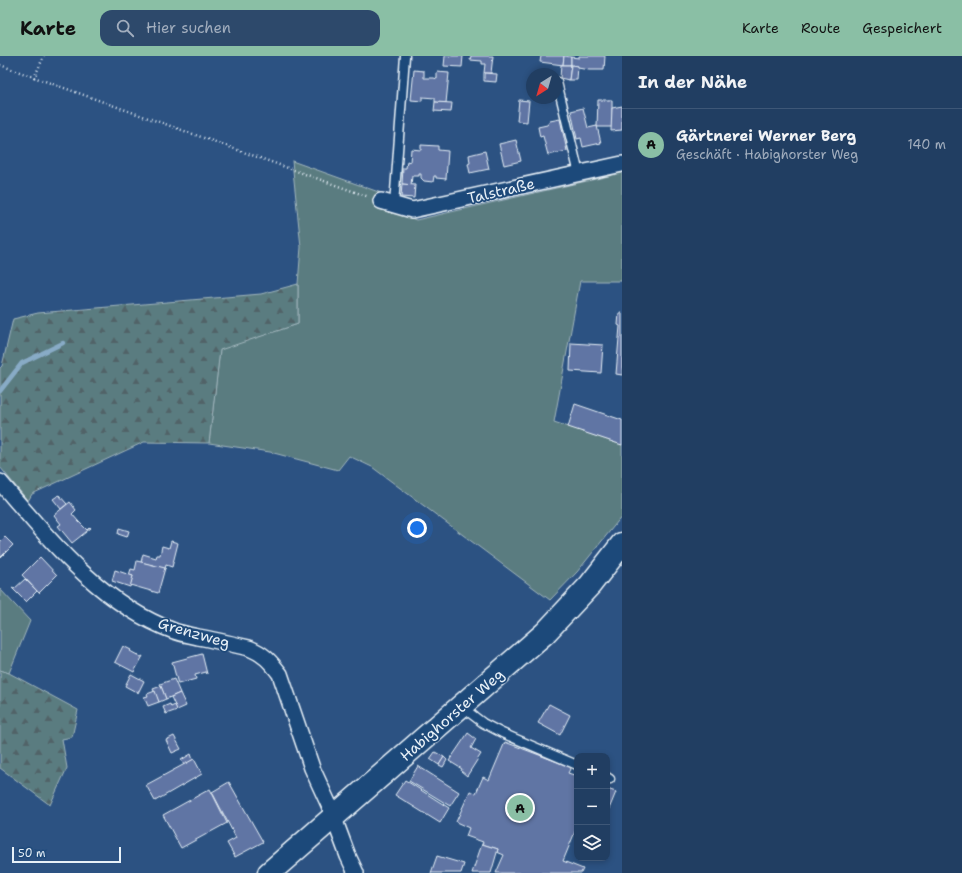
<!DOCTYPE html>
<html lang="de">
<head>
<meta charset="utf-8">
<style>
	:root { --surface:#213e62; --page:#2d496b; --text:#f1f3f6; --muted:#a2aebe; --line:#3e5777; --accent:#8abfa5 }
	body { margin:0; font-family:"Shantell Sans",sans-serif; background:var(--page); color:var(--text) }
	.controls { position:absolute; right:12px; bottom:12px; display:grid; overflow:hidden; border-radius:8px; box-shadow:0 2px 6px #0003 }
	.controls button { width:36px; height:36px; display:grid; place-items:center; padding:0; border:0; border-bottom:1px solid var(--line); background:var(--surface); color:var(--text); font:20px sans-serif }
	.compass { position:absolute; left:526px; top:12px; width:36px; height:36px; border-radius:50%; background:var(--surface); box-shadow:0 2px 6px #0003; rotate:217deg }
	.scale { position:absolute; left:12px; bottom:10px; width:109px; box-sizing:border-box; padding-left:4px; border:2px solid #e8f1f8; border-top:0; font-size:11px; line-height:14px; white-space:nowrap; color:#e8f1f8; -webkit-text-stroke:3px #1f4a7a; paint-order:stroke }
	.you { position:absolute; left:417px; top:472px; width:14px; height:14px; margin:-10px; border:3px solid #fff; border-radius:50%; background:#1a73e8; box-shadow:0 0 0 6px #1a73e833 }
	.badge { display:grid; place-items:center; width:26px; height:26px; border-radius:50%; background:var(--accent); color:#111; font-size:13px; font-weight:700 }
	.pin { position:absolute; translate:-50% -50%; border:2px solid #fff; box-shadow:0 1px 4px #0006 }
	.list { margin:0; padding:0; list-style:none }
	h2 { display:flex; justify-content:space-between; align-items:center; height:52px; margin:0; padding:0 16px; font-size:17px }
	h2 small { font-size:13px; font-weight:400; color:var(--muted) }
	.list li { display:grid; grid-template-columns:26px 1fr auto; gap:12px; align-items:center; box-sizing:border-box; height:72px; padding:0 16px; border-top:1px solid var(--line) }
	.list b { display:block; font-size:15px; white-space:nowrap }
	.list p { margin:0; font-size:13px; white-space:nowrap; color:var(--muted) }
	.list em { font-size:13px; font-style:normal; color:var(--muted) }
	.icon { flex:none; width:22px; height:22px; fill:none; stroke:currentColor; stroke-width:2; stroke-linecap:round; stroke-linejoin:round }
	.map { position:relative; flex:none; width:622px; height:817px; overflow:hidden }
	header { display:flex; align-items:center; gap:24px; box-sizing:border-box; height:56px; padding:0 20px; background:var(--accent); color:#111 }
	header strong { font-size:19px }
	nav { display:flex; gap:22px; margin-inline-start:auto; font-size:14px }
	.search { width:280px; height:36px; background:var(--page); display:flex; align-items:center; gap:10px; box-sizing:border-box; padding:0 14px; border-radius:12px; color:var(--muted); font-size:15px }
	main { display:flex }
	aside { flex:1; background:var(--surface) }
	.map>svg:first-child { display:block }
</style>
</head>
<body>
<header>
<strong>Karte</strong>
<div class="search"><svg class="icon" aria-label="search" viewBox="0 0 24 24"><circle cx="10" cy="10" r="6"/><path d="M15 15l6 6"/></svg>Hier suchen</div>
<nav><a>Karte</a><a>Route</a><a>Gespeichert</a></nav>
</header>
<main>
<div class="map">
<svg width="622" height="817" viewBox="0 0 622 817">
	<defs>
		<pattern id="forest-firs" width="22" height="20" patternUnits="userSpaceOnUse"><rect width="22" height="20" fill="#5a7b80"/><path d="M5 1l3.5 6h-7zM16 11l3.5 6h-7z" fill="#516468"/></pattern>
	</defs>
	<rect width="100%" height="100%" fill="#2c5282"/>
	<filter id="ink" filterUnits="userSpaceOnUse"><feTurbulence type="fractalNoise" baseFrequency=".025" numOctaves="2"/><feDisplacementMap in="SourceGraphic" scale="8" xChannelSelector="R" yChannelSelector="G"/><feConvolveMatrix kernelMatrix="1 2 1 2 8 2 1 2 1" color-interpolation-filters="sRGB"/></filter>
	<g filter="url(#ink)">
		<g fill="#5a7b80" stroke="#a1b6bc">
			<polygon points="292,105 387,139 386,152 416,164 622,117 622,225 580,225 554,366 622,389 622,460 577,516 550,544 372,411 349,400 338,414 270,396 209,387 220,293 298,268 298,228 301,191"/>
			<polygon points="0,533 30,565 9,617 0,614"/>
		</g>
		<g fill="url(#forest-firs)" stroke="#a1b6bc">
			<polygon points="298,228 298,268 220,294 209,387 144,386 32,438 28,445 0,411 0,312 2,310 13,263 38,257 261,238"/>
			<polygon points="0,614 9,617 78,654 72,681 62,683 67,712 50,749 0,712"/>
		</g>
		<g fill="none" stroke-linecap="round" stroke-linejoin="round">
			<polyline stroke="#88abc6" stroke-width="4.5" points="0,335 22,307 63,287"/>
		</g>
		<g fill="#6074a4" stroke="#e8f1f8">
			<polygon points="445,0 463,0 462,11 444,10"/>
			<polygon points="471,0 493,0 491,17 484,17 485,8 482,8 482,5 470,4"/>
			<polygon points="541,0 564,0 563,9 540,6"/>
			<polygon points="564,0 571,1 571,9 563,9"/>
			<polygon points="579,0 605,0 604,14 589,14 578,12 578,10 571,9 571,1 579,2"/>
			<polygon points="561,9 571,9 569,24 560,22"/>
			<polygon points="571,9 578,10 577,24 569,24"/>
			<polygon points="414,14 424,15 424,22 434,22 437,23 437,16 449,17 446,47 435,46 435,42 422,41 422,45 411,44"/>
			<polygon points="484,17 497,18 496,26 484,25"/>
			<polygon points="519,44 529,45 527,66 517,65"/>
			<polygon points="598,44 612,44 612,71 597,71"/>
			<polygon points="435,46 452,47 451,56 434,55"/>
			<polygon points="622,50 622,74 611,75 612,52"/>
			<polygon points="583,52 588,72 597,70 601,87 583,91 581,82 577,83 571,55"/>
			<polygon points="560,63 567,95 548,99 543,80 540,81 538,71 547,69 550,65"/>
			<polygon points="516,84 521,105 504,109 499,88"/>
			<polygon points="421,89 438,90 438,94 448,95 446,123 436,122 436,120 434,120 433,126 424,125 421,122 421,118 419,118 419,120 412,120 411,129 402,128 403,112 406,112 407,105 410,106 411,93 421,94"/>
			<polygon points="485,95 489,113 470,117 468,108 470,107 469,99"/>
			<polygon points="402,128 415,129 414,142 401,141"/>
			<polygon points="619,257 622,257 622,319 616,318 620,270 618,269"/>
			<polygon points="571,287 603,289 601,317 570,315"/>
			<polygon points="575,348 622,364 622,389 568,371"/>
			<polygon points="59,439 67,448 61,453 53,443"/>
			<polygon points="70,446 76,454 72,458 78,465 87,474 90,471 91,472 72,487 58,470 61,468 54,459"/>
			<polygon points="119,472 129,475 127,481 118,478"/>
			<polygon points="5,481 13,489 0,502 0,486"/>
			<polygon points="171,485 178,487 172,511 166,509 165,513 141,506 143,498 156,502 157,499 160,499 162,490 169,492"/>
			<polygon points="40,501 57,519 39,537 22,519"/>
			<polygon points="137,505 165,512 158,537 130,529 133,520 129,519 131,513 135,514"/>
			<polygon points="115,514 133,520 130,531 112,525"/>
			<polygon points="25,523 37,535 26,546 12,532 14,533"/>
			<polygon points="123,590 131,594 130,595 141,601 143,600 134,616 115,606"/>
			<polygon points="202,598 207,618 206,616 195,619 196,623 178,628 172,606"/>
			<polygon points="131,618 144,625 138,637 125,630"/>
			<polygon points="174,623 180,637 166,643 160,628"/>
			<polygon points="161,630 166,643 159,646 153,633"/>
			<polygon points="155,635 159,646 148,650 144,641 148,640 147,638"/>
			<polygon points="180,637 186,650 177,654 171,641"/>
			<polygon points="170,648 171,651 175,649 177,654 166,658 163,651"/>
			<polygon points="549,648 570,659 560,679 538,667"/>
			<polygon points="468,677 476,683 471,692 481,698 467,720 461,715 462,713 449,705"/>
			<polygon points="174,680 181,693 172,697 166,684"/>
			<polygon points="505,686 571,711 568,717 577,720 577,771 563,805 583,813 581,817 496,817 504,799 497,796 498,793 482,788 483,786 466,780 469,772 456,766 470,735 476,737 483,721 489,724"/>
			<polygon points="435,696 444,701 439,709 430,703"/>
			<polygon points="191,698 193,704 184,709 181,704"/>
			<polygon points="444,701 447,704 443,711 439,709"/>
			<polygon points="194,703 202,718 155,745 146,729"/>
			<polygon points="418,710 459,736 450,750 409,725"/>
			<polygon points="405,724 449,752 440,767 395,739"/>
			<polygon points="229,726 263,786 235,801 227,787 236,782 212,736"/>
			<polygon points="210,733 227,767 181,792 163,759"/>
			<polygon points="607,733 616,736 607,758"/>
			<polygon points="482,788 498,793 491,817 472,817"/>
			<polygon points="437,800 464,808 461,817 431,817"/>
		</g>
		<g fill="none" stroke-linecap="round" stroke-linejoin="round">
			<defs>
				<g id="lane">
					<polyline points="557,26 579,118"/>
					<polyline points="394,149 405,0"/>
					<polyline points="462,651 483,667 502,677 577,709"/>
					<polyline points="607,721 610,723"/>
				</g>
				<g id="street">
					<polyline points="381,145 412,154 622,108"/>
					<path d="M0,426C50,484 100,548 174,575C182,578 190,579 198,581C215,584 232,588 249,592C264,598 270,605 280,618L312,712L329,749L348,800L356,817"/>
				</g>
				<polyline id="secondary" points="269,817 545,577 590,529 622,488"/>
			</defs>
			<use href="#lane" stroke="#e8f1f8" stroke-width="11"/>
			<use href="#street" stroke="#e8f1f8" stroke-width="18"/>
			<use href="#secondary" stroke="#e8f1f8" stroke-width="25"/>
			<g stroke="#e8f1f8" stroke-width="2.5" stroke-dasharray="1 3" stroke-linecap="butt">
				<polyline points="0,9 369,141"/>
				<polyline points="34,22 44,0"/>
			</g>
			<use href="#lane" stroke="#1f4a7a" stroke-width="8"/>
			<use href="#street" stroke="#1f4a7a" stroke-width="15"/>
			<use href="#secondary" stroke="#1f4a7a" stroke-width="22"/>
		</g>
	</g>
	<g text-anchor="middle" dominant-baseline="central" stroke-width="3.5" stroke-linejoin="round" paint-order="stroke">
		<g font-size="15" fill="#e8f1f8" stroke="#1f4a7a">
			<text transform="translate(501 135) rotate(-13)">Talstraße</text>
			<text transform="translate(194 577) rotate(16)">Grenzweg</text>
			<text transform="translate(452 659) rotate(-41)">Habighorster Weg</text>
		</g>
	</g>
</svg>
<div class="controls">
<button>+</button>
<button>−</button>
<button><svg class="icon" aria-label="layers" viewBox="0 0 24 24"><path d="M12 4l9 5-9 5-9-5zM3 14l9 5 9-5"/></svg></button>
</div>
<svg class="compass" viewBox="-18 -18 36 36"><path d="M0-13l5 13h-10z" fill="#e53935"/><path d="M0 13l5-13h-10z" fill="#a2aebe"/></svg>
<div class="scale">50 m</div>
<div class="you"></div>
<div class="pin badge" style="left:520px;top:752px">A</div>
</div>
<aside>
<h2>In der Nähe<small></small></h2>
<ul class="list">
<li><span class="badge">A</span><div><b>Gärtnerei Werner Berg</b><p>Geschäft · Habighorster Weg</p></div><em>140 m</em></li>
</ul>
</aside>
</main>
</body>
</html>
